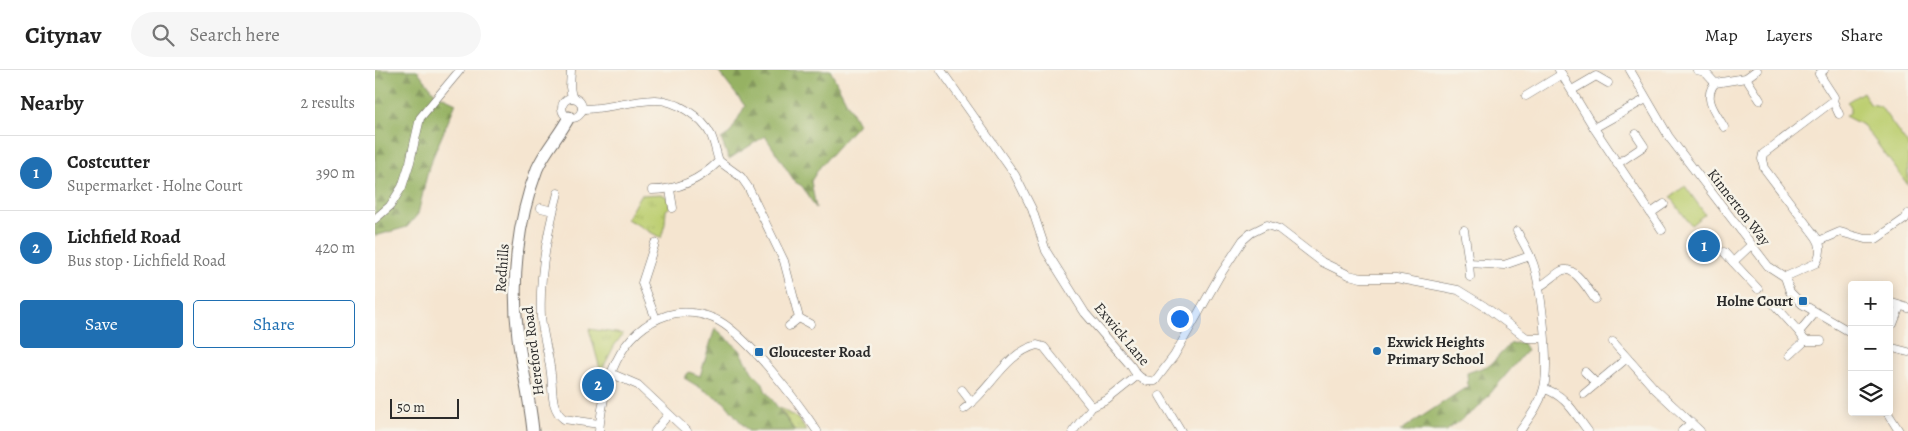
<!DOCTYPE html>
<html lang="en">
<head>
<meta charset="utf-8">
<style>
	:root { --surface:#fff; --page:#f6f6f6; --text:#222; --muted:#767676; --line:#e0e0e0; --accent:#1f6fb2 }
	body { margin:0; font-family:Alegreya,serif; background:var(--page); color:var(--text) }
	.controls { position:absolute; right:15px; bottom:15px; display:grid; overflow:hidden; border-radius:5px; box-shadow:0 2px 12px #0003 }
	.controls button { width:45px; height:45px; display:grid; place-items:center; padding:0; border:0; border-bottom:1px solid var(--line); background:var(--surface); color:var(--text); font:25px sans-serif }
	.scale { position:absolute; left:15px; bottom:12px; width:69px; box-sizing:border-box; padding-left:5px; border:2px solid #2b2b2b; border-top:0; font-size:14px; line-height:18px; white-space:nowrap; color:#2b2b2b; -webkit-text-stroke:4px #f7f3e8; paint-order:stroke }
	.you { position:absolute; left:804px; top:248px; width:18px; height:18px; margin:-12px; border:4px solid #fff; border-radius:50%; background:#1a73e8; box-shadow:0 0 0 8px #1a73e833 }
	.badge { display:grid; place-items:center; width:32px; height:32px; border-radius:50%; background:var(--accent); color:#fff; font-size:16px; font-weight:700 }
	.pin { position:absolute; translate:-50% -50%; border:2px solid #fff; box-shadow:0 1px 5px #0006 }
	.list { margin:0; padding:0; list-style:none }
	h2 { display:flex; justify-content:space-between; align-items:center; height:65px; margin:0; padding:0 20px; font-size:21px }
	h2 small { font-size:16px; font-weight:400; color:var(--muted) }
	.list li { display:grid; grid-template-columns:32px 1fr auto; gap:15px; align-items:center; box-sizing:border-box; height:75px; padding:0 20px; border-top:1px solid var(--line) }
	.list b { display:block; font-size:19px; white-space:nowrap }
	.list p { margin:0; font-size:16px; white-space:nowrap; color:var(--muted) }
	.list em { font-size:16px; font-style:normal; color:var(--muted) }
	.actions { display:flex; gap:10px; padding:15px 20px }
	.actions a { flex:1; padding:11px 0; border:1px solid var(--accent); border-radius:5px; text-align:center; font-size:18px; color:var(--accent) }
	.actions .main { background:var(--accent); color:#fff }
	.icon { flex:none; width:28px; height:28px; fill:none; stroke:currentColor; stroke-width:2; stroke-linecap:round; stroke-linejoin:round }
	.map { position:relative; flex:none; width:1533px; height:361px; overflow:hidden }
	header { display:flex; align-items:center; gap:30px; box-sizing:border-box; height:70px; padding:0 25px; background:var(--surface); border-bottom:1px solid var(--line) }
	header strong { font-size:24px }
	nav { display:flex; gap:28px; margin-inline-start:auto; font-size:18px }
	.search { width:350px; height:45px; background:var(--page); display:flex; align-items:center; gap:12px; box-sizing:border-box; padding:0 18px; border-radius:28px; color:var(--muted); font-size:19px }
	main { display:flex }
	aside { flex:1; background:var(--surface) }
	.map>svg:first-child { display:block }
</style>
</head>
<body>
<header>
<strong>Citynav</strong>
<div class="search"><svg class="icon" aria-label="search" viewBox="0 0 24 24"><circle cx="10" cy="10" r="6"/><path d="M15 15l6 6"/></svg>Search here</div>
<nav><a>Map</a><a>Layers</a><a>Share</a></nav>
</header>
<main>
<aside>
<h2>Nearby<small>2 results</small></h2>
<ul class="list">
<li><span class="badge">1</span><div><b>Costcutter</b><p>Supermarket · Holne Court</p></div><em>390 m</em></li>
<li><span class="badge">2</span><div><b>Lichfield Road</b><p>Bus stop · Lichfield Road</p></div><em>420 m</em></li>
</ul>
<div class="actions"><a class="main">Save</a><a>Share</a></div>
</aside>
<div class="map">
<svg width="1533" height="361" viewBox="0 0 1533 361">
	<defs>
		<pattern id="grass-tufts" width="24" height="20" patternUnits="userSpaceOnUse" patternTransform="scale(1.25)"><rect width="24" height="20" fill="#bdcf72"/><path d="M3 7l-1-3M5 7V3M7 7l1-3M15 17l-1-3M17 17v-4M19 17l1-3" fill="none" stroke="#a3b263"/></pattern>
		<pattern id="forest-firs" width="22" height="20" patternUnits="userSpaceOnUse" patternTransform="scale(1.25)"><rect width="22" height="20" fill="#96b264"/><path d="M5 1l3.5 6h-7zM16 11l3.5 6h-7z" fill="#7b9153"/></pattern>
	</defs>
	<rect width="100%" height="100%" fill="#f7f3e8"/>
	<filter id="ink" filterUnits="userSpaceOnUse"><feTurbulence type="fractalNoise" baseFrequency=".02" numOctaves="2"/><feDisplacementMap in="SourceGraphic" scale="10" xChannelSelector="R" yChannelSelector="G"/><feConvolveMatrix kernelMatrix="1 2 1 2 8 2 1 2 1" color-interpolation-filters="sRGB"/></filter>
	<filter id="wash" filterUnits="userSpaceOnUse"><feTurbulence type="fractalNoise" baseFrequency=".0096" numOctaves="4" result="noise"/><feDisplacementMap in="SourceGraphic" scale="20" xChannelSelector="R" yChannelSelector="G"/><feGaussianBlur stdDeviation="1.12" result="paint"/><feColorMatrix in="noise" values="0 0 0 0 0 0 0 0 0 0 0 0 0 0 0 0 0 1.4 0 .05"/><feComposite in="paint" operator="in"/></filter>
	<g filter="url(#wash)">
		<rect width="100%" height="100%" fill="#f5e5d0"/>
		<g fill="url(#grass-tufts)" stroke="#747d4e">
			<polygon points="286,124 292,127 295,137 291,140 290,154 286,168 252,149 265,125"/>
			<polygon points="214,259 248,264 239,276 226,302"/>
			<polygon points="404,337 423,349 432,361 420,361"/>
		</g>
		<g fill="url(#forest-firs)" stroke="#606e48">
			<polygon points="0,0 42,0 60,23 81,33 54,96 43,144 32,157 0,166"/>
			<polygon points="342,0 455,0 483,54 445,97 436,111 441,138 427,116 420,112 390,66 354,89 346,69 355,63 370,36"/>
			<polygon points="340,258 365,280 377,302 388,313 390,320 420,361 373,361 349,332 309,308 314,302 325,306"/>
			<polygon points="1147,272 1152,280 1103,338 1071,361 1025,361 1093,316 1092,303 1115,295 1135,274"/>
		</g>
		<g fill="#bdcf72" stroke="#747d4e">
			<polygon points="1488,22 1495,34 1505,36 1533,75 1533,115 1489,56 1470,46 1475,43 1475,35 1472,32"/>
			<polygon points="1310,116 1330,144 1316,155 1295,127"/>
		</g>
	</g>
	<g filter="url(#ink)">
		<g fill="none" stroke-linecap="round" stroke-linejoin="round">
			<defs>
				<g id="street">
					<polyline points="196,0 195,17 197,28"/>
					<path d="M566,0L640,105L657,139L671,181L710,243L756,296C761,305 768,313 780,311L799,286L845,205L868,170L876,163L892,155L904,159L947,192L974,205L986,208H1021L1083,220L1109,236L1152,268H1168"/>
					<polyline points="1184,0 1219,58 1271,29"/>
					<polyline points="1255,0 1294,67 1393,196 1410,207 1415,222 1427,234 1477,263"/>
					<polyline points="1322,0 1330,2 1340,13 1371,8 1382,0"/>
					<polyline points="1449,0 1444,4 1459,27 1458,31"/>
					<polyline points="1371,8 1385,30"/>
					<path d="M1340,13C1327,28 1341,43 1349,57"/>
					<polyline points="1197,20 1221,6 1233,13"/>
					<polyline points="1151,26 1187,4"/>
					<circle cx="197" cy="38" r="10"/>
					<path d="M207,39C232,39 255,31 279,30C300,29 327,47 336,65C340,74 341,83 344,91C325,110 304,120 277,120"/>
					<polyline points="1219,58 1287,160"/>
					<polyline points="344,91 366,107 373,117 409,191 424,248 414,256"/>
					<polyline points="1242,94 1269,76 1261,64"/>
					<polyline points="295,120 298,138"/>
					<path d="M183,123C172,163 164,205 166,247C168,266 174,285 176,304C178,319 175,339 189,349L224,354"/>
					<polyline points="166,138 178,141"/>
					<polyline points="1276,143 1289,134"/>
					<polyline points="0,149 15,136 27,117 35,92 45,48 85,0"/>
					<polyline points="1089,160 1094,193 1129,195 1155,186"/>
					<path d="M1142,161C1148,173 1155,183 1159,196C1166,220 1176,298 1168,321C1164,336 1154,348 1145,361"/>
					<polyline points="1444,171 1465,162 1490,169 1501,169 1530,149 1533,144"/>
					<polyline points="280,173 267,213 281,249"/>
					<polyline points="1376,175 1358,192 1383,219"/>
					<polyline points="1349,182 1358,192"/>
					<polyline points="1094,193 1095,207"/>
					<path d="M1410,207L1441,193C1446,184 1447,175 1441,167L1389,98L1387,89L1388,84L1458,31L1464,44"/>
					<path d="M1163,217C1172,213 1178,206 1186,201C1199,194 1213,220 1220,229"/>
					<polyline points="1396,231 1424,262 1440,243"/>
					<polyline points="1514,232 1533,238"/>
					<polyline points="424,248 435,254"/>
					<polyline points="1518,254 1525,236"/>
					<polyline points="1430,271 1446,271"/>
					<polyline points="1238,272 1279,318 1325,361"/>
					<polyline points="1514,277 1533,282"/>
					<polyline points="1415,285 1430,271 1424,262"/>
					<polyline points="1210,302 1221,313"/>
					<polyline points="235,303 263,315 312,361"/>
					<path d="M1169,319C1190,324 1200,344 1213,361"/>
					<polyline points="587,320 597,333"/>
					<polyline points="1209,324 1252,288"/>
					<polyline points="785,326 806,361"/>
					<path d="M589,339C616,320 629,284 662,275L669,277L717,337"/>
					<polyline points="1512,342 1524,361"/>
					<path d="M224,361C229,314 242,261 293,245C309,240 329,243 344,251C374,268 422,331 442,361"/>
					<polyline points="280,361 293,345"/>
					<polyline points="698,361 717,337 732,330 762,306"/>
					<polyline points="1307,361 1315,354"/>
				</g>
				<path id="secondary" d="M158,361C155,329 147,299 143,267C136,211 142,152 162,99C170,80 185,65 194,47"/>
			</defs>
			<use href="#street" stroke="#726c65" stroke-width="9"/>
			<use href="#secondary" stroke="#726c65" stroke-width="13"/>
			<use href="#street" stroke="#fff" stroke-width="8"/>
			<use href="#secondary" stroke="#fff" stroke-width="11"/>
		</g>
	</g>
	<g fill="#1f6fb2" stroke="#f7f3e8" stroke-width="2">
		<rect x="1423" y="226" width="10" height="10" rx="2.5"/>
		<circle cx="1002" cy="281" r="5"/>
		<rect x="379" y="277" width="10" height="10" rx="2.5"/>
	</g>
	<g text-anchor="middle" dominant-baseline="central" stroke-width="5" stroke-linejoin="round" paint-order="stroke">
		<g font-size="15" fill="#2b2b2b" stroke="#f7f3e8">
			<text transform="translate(1364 137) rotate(52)">Kinnerton Way</text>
			<text transform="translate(127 198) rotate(-86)">Redhills</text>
			<text transform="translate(747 264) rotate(50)">Exwick Lane</text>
			<text transform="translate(158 281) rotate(-97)">Hereford Road</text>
		</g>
		<g font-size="15" font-weight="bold" fill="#2b2b2b" stroke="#f7f3e8" text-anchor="start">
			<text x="1418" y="231" text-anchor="end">Holne Court</text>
			<text x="1012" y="272">Exwick Heights<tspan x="1012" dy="17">Primary School</tspan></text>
			<text x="394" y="282">Gloucester Road</text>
		</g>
	</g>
</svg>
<div class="controls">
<button>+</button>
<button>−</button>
<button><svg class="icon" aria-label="layers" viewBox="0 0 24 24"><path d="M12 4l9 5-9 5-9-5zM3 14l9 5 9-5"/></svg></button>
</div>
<div class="scale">50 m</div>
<div class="you"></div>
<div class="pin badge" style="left:1329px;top:176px">1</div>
<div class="pin badge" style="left:223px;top:315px">2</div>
</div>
</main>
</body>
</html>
